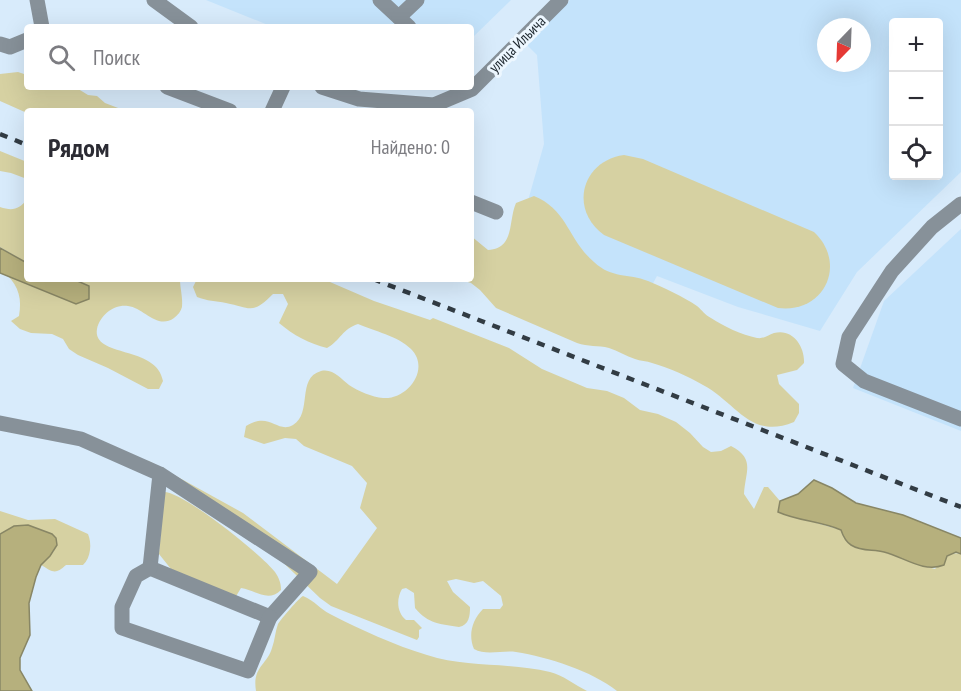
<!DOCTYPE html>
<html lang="ru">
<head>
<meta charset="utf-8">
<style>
	:root { --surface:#fff; --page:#f2f2f3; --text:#2b2b33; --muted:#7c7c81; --line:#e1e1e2 }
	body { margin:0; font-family:"PT Sans Narrow",sans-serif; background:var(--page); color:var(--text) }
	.controls { position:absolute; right:18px; top:18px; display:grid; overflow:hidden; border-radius:6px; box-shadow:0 6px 24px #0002 }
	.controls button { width:54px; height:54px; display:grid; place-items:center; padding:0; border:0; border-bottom:2px solid var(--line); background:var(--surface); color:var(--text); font:30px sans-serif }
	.compass { position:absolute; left:817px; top:18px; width:54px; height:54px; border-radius:50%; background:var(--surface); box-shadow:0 6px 24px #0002; rotate:203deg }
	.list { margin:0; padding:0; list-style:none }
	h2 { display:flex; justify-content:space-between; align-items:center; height:78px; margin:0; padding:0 24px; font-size:26px }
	h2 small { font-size:20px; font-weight:400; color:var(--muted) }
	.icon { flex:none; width:33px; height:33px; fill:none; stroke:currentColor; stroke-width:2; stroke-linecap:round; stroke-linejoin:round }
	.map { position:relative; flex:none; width:961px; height:691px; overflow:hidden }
	.search { position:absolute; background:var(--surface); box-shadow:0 6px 24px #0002; left:24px; top:24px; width:450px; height:66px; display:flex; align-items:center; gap:15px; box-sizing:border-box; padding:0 21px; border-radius:6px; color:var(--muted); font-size:22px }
	.panel { position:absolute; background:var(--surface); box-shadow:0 6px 24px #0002; left:24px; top:108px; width:450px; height:174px; border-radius:6px }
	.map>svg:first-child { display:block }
</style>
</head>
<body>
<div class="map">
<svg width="961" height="691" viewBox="0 0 961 691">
	<rect width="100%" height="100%" fill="#d8ebfb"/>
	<g fill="#c4e3fb" fill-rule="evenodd">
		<polygon points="206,0 511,0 471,39 471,27 273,27"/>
		<path d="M570,0H961V172L857,272L820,331L738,307L657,276L646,296L516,243L544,144L537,55L526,44ZM894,22H938V176H894ZM826,27H862V63H826Z"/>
		<polygon points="961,229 961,431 853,388 884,301"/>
	</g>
	<g fill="#d6d1a2">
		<polygon points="18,72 27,75 27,87 75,87 88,95 97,96 105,103 126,111 27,111 27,113 0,101 0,74"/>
		<polygon points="0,151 27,162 27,179 11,173 0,171"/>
		<path d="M624,155L643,159L814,232C848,264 824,314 778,308L604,235C569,210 581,161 624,155Z"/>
		<path d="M534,196C568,210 568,240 594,262C612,279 628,273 648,281C663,287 684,297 697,306C702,310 705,315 711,318C723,326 742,335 757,338C764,339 768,335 774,333C793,328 805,347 804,363L797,370L777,375L779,384L799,404V413L794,422C750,440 737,403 703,385C688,376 669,368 652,363C647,361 640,361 635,359C626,356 618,351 609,348C598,345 588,347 577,343L496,308L480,290L471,283L461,280L439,279H471V236L488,250C515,249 508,221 516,203Z"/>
		<path d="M27,199V263L0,247V207C12,211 19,210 27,199Z"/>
		<path d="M7,275L76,304L89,287L73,279H180C180,288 183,298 182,307C181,311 178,315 174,318C157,330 144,308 128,306C114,304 100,315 97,329C92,358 157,345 163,381L159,389H148L108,368L78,355L69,349L63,339L52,334L31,333L20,329L11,321L19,316C22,299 19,287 7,275Z"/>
		<path d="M197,279H323L374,301L430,320L433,318L509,348L542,369L587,388L607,391L624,398L640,410L658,414L676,422L690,433L703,447L711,452L721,451L731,446C756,459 745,472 744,494L754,509L764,487H768L780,501L778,512L841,530C843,536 845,541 851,545C862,552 873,549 884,552C901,557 917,565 935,569C942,561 949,550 961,554V691H617C592,671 548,657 516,652C503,650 486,656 474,649C468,635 472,620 483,609H500L503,605L501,596L483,581L474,583L456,579L447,581L453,592L470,607C470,616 469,625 459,627C441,624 428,624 415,608L414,593L406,588L402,589C396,599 397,613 406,620H414L422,628L419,630V637L417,640L331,606L320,598L269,549L147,460L243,513L337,584L377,528L360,508L367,483L352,466L304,446L296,439L285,438L264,444L244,437L246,426C270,411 277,434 293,425C313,413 296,378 321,371C333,368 341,379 349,385C358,391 372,397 383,398C407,400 431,369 411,349C398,336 374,331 358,324C342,329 341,340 327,348C310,344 293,335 279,323L288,304L283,294H273C252,315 251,308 226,303C216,301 207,301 197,297L193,287Z"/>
		<path d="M164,492C184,492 262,555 275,572C279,578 281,583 281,590C268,603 255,590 241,588L235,598L171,569L159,554Z"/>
		<path d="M0,511L28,520L55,519L88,534C92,543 91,558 83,565H66C55,575 53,572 41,565L54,551L21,526H14L0,534Z"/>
		<path d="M303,596C315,601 320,609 330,614C361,630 394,645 427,655C467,668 509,662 550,672C563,675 575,685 587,691H256C252,667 267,665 272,648C275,640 275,632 278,624C281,619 299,598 303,596Z"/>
	</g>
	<g fill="#b6b07d" stroke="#888665" stroke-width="1.5">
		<polygon points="0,248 27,263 27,279 73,279 89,286 89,299 76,304 0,273"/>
		<path d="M814,480L832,488L856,503L903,515L961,538V554L956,552L947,556L944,565C923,573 904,557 884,552C873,549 862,552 851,545C845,541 843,536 841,530C820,521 798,521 778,512L780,501L798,494Z"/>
		<polygon points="28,525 52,534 56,538 57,545 50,556 41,565 36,577 29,603 30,635 20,658 20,670 32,691 0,691 0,534 14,526"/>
	</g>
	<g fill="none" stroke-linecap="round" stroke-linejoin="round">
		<g stroke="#879199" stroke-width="15">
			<polyline points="37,0 42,27"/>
			<polyline points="154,0 191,27"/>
			<polyline points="380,0 409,27"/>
			<polyline points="399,17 417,0"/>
			<polyline points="0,44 10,47 27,40"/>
			<polyline points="167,87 230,111"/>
			<polyline points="322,87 359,99 434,105 472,89 561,0"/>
			<polyline points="272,111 283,87"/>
			<polyline points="471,202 496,212"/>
			<polyline points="961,204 932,227 892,271 849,337 843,364 864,381 961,419"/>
			<polyline points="0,423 81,439 160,474 310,572 270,617 150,568 160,474"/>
			<polyline points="150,568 136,576 122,607 122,628 248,671 270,617"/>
		</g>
		<g stroke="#323c44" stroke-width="4.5" stroke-dasharray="8 8" stroke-linecap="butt">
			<polyline points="0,134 27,145"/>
			<polyline points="373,279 961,507"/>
		</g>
	</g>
	<g text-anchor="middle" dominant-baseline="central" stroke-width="6" stroke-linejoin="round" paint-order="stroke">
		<g font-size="15" fill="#1c252c" stroke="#edf7ff">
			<text transform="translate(517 44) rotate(-45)">улица Ильича</text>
		</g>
	</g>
</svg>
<div class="controls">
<button>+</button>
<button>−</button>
<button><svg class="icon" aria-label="locate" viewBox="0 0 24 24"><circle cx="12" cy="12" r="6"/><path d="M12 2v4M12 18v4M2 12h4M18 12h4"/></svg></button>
</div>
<svg class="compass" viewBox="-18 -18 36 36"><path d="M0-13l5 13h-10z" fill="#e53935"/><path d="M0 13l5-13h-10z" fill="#7c7c81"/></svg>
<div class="search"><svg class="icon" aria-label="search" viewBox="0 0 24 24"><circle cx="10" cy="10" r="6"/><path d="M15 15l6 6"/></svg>Поиск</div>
<section class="panel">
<h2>Рядом<small>Найдено: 0</small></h2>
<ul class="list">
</ul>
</section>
</div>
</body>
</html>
